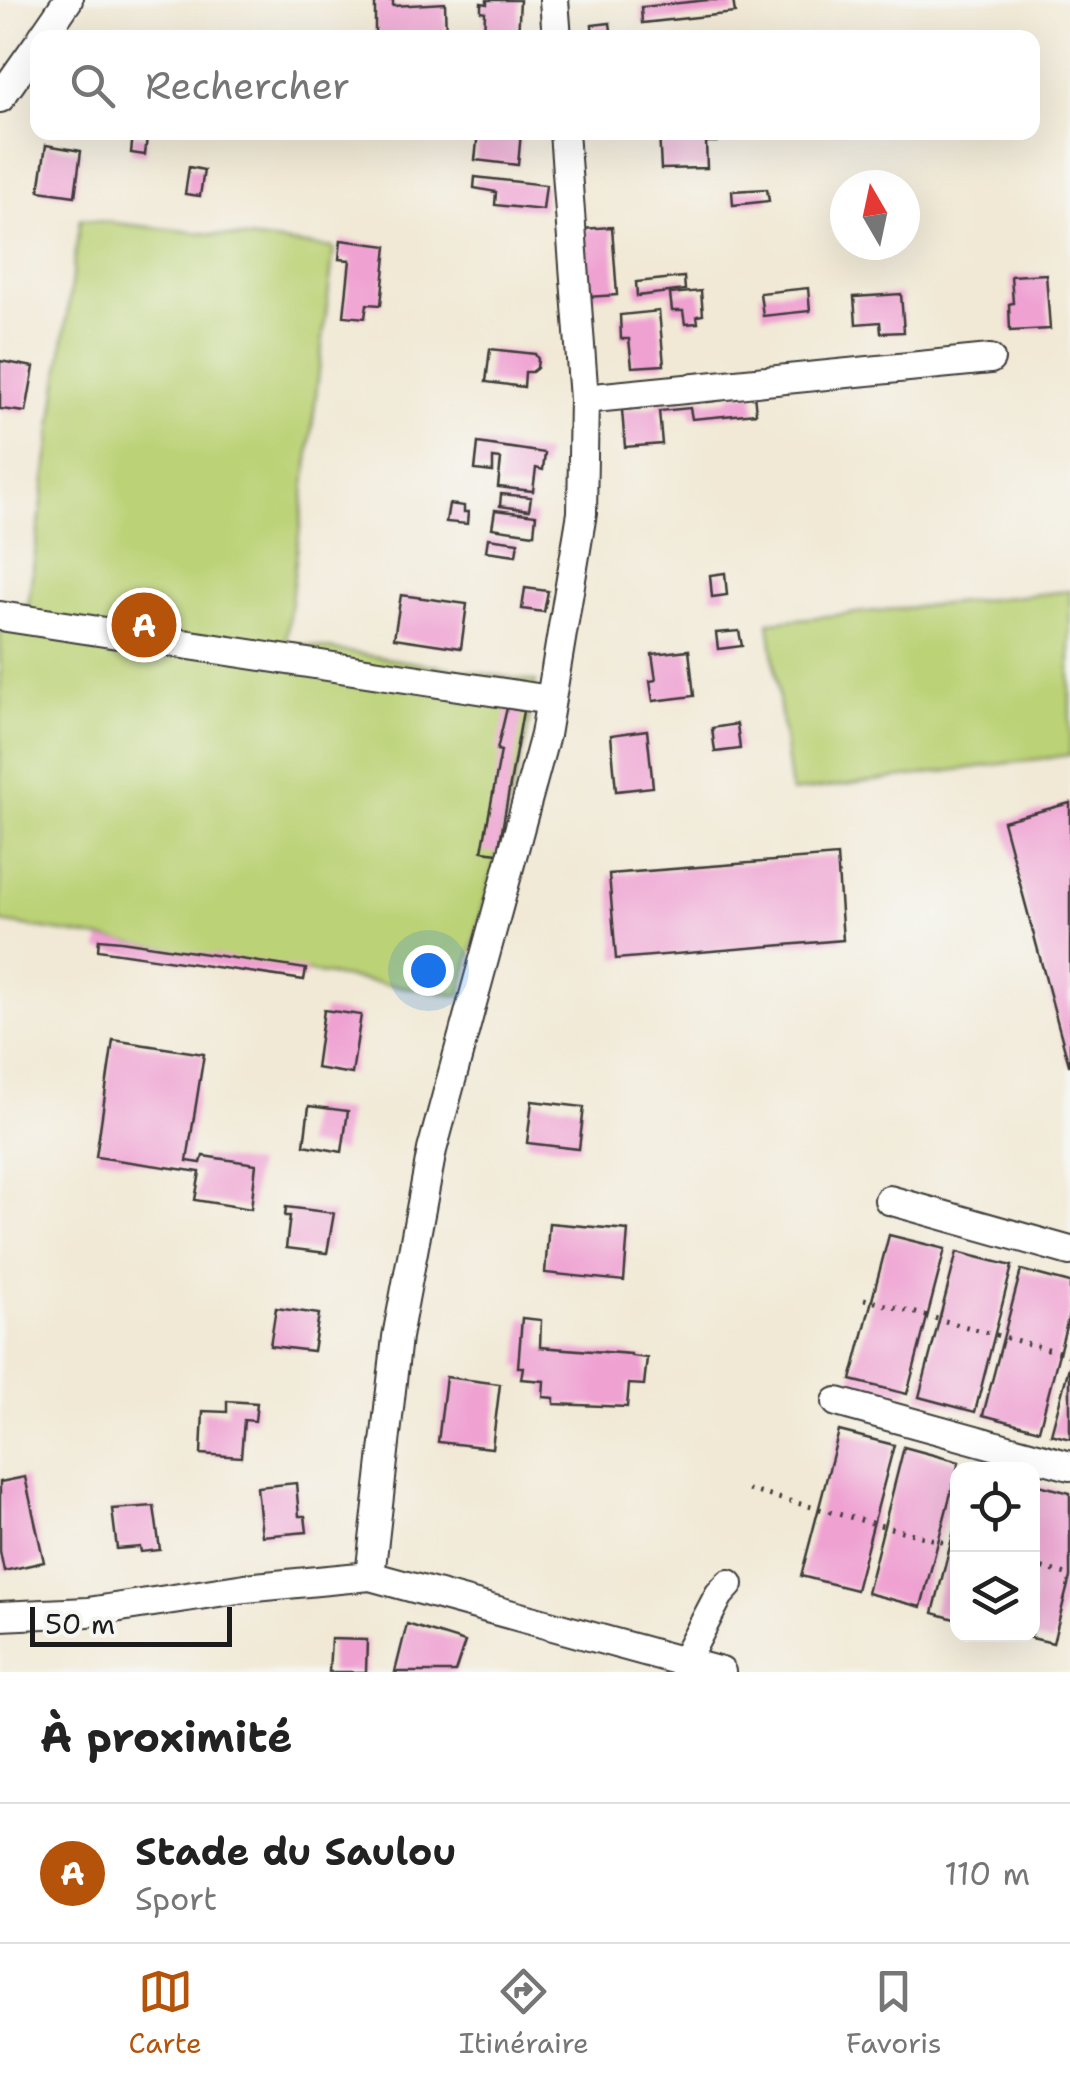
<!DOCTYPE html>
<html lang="fr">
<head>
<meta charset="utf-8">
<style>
	:root { --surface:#fff; --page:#f6f6f6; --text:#222; --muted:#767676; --line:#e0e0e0; --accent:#b45309 }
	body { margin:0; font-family:"Shantell Sans",sans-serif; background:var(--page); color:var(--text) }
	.controls { position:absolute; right:30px; bottom:30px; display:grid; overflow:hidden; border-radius:20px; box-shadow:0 10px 40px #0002 }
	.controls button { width:90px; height:90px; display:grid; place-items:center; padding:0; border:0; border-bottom:2px solid var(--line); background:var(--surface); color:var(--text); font:50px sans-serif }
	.compass { position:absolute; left:830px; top:170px; width:90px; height:90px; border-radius:50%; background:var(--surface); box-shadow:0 10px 40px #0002; rotate:351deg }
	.scale { position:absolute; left:30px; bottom:25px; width:202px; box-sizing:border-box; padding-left:10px; border:5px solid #1c1c1c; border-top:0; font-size:28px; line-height:35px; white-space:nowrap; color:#1c1c1c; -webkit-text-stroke:8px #f6f6f2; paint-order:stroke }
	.you { position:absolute; left:428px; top:970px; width:35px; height:35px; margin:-25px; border:8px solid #fff; border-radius:50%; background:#1a73e8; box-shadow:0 0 0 15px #1a73e833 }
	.badge { display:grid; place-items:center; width:65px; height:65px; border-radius:50%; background:var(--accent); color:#fff; font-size:32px; font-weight:700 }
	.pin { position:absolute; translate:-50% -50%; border:5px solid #fff; box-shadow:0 2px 10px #0006 }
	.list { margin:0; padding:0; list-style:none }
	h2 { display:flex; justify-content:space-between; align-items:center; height:130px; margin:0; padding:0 40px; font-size:42px }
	h2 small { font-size:32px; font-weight:400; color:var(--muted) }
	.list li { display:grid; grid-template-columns:65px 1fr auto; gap:30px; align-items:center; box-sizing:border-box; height:140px; padding:0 40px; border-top:2px solid var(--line) }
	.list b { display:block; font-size:38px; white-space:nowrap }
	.list p { margin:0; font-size:32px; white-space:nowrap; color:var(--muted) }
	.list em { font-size:32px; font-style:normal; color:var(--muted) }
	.icon { flex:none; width:55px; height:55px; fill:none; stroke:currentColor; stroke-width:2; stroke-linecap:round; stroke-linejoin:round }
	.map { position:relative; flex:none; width:1070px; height:1672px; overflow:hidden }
	.search { position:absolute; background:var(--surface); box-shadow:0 10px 40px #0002; left:30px; right:30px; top:30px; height:110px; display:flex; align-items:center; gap:25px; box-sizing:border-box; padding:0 35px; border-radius:20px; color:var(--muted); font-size:38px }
	.sheet { height:270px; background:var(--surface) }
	nav { display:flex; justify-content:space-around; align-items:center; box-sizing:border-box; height:140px; border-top:2px solid var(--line); background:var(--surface); font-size:28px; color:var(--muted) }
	nav a { display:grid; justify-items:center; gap:5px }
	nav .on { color:var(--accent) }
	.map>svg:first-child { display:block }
</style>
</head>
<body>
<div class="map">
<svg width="1070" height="1672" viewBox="0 0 1070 1672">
	<rect width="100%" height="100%" fill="#f6f6f2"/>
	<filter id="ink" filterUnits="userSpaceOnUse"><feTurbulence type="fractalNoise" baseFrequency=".01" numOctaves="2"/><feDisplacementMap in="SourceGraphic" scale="20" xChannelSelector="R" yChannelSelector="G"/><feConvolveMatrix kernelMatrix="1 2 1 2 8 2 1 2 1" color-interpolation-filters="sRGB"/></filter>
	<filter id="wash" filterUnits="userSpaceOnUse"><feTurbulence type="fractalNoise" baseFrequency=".0048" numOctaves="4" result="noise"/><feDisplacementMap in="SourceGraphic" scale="40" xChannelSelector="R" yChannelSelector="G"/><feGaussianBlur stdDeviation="2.25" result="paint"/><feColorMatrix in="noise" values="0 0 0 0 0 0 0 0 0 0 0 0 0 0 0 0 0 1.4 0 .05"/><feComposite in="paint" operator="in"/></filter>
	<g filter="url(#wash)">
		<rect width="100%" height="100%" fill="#f1e9d5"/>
		<g fill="#bbd276" stroke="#6c7749" stroke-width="2.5">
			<polygon points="80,219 334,248 286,642 536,682 525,742 460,996 0,922 0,604 28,606"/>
			<polygon points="1070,591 1070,755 791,792 769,622"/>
		</g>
		<g id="blocks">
			<g fill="#efa1d2">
				<polygon points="393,0 393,6 445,3 446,38 375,38 375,1"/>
				<polygon points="487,0 520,0 518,38 484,38 485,12 481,11 481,3 487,4"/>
				<polygon points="708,0 733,0 735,13 642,23 641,7"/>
				<polygon points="610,23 612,38 593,38 592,25"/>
				<polygon points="478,132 521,132 518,165 475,160"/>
				<polygon points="659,132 717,132 717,142 706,142 707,168 661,169"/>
				<polygon points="133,134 147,137 145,155 131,153"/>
				<polygon points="46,145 81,151 75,196 39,191"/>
				<polygon points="189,167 204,170 200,196 185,194"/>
				<polygon points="475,177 546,185 543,210 495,205 496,192 474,188"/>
				<polygon points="767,189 769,201 733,205 732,191"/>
				<polygon points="612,227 617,295 587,297 581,229"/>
				<polygon points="341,240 387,246 381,305 367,304 365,318 344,316 350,260 339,259"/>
				<polygon points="1046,274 1050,329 1010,331 1009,304 1013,303 1011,276"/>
				<polygon points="684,277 685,290 637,296 636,282"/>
				<polygon points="808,288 810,311 763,316 760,293"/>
				<polygon points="701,291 703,315 697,316 698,323 685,324 683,311 672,311 670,294"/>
				<polygon points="901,294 904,332 881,333 880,322 856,324 854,297"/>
				<polygon points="659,311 664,365 632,367 629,339 621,339 620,315"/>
				<polygon points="490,349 535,354 538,359 537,368 532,372 525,372 524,387 486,382"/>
				<polygon points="0,361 34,367 26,412 0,409"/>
				<polygon points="754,393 756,413 692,419 690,408 659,411 662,444 625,447 622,410 658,406 658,402 706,398 707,402 730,399 730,395"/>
				<polygon points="478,443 545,453 543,470 536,468 533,491 498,487 501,459 493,458 493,472 475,470"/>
				<polygon points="501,494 531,497 529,510 500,506"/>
				<polygon points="449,504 464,506 464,512 468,512 467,524 446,522"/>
				<polygon points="495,510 536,515 534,534 492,528"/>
				<polygon points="488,538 518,542 516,555 486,551"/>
				<polygon points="725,573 727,595 712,597 710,575"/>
				<polygon points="525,588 548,591 544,612 522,609"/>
				<polygon points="401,595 467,604 461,648 394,638"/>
				<polygon points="739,631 742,646 718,649 716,633"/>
				<polygon points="689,650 694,696 653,701 650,681 656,680 652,654"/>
				<polygon points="507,708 523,711 498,853 482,851 501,751 497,750"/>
				<polygon points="737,724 740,749 715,752 712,728"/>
				<polygon points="647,730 653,787 616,791 611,735"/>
				<polygon points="1070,803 1070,1065 1069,1065 1003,821"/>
				<polygon points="837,856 843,940 616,959 609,874"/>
				<polygon points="99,939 121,941 306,969 304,980 98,950"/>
				<polygon points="324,1010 361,1015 352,1074 316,1068"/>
				<polygon points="113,1040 204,1054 187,1161 201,1163 203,1156 256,1164 251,1209 195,1200 200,1172 96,1157"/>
				<polygon points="532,1101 584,1107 579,1149 527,1143"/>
				<polygon points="309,1106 348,1111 342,1152 304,1145"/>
				<polygon points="286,1207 334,1213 327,1253 286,1248 290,1216 285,1216"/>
				<polygon points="549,1223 628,1230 624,1281 545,1273"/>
				<polygon points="889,1235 945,1249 907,1394 851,1380"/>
				<polygon points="957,1252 1012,1266 975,1412 919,1397"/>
				<polygon points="1021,1270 1070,1283 1070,1311 1039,1430 983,1415"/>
				<polygon points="276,1308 319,1314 313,1351 270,1346"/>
				<polygon points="522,1318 541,1320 540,1347 631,1354 631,1356 647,1358 644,1385 629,1384 627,1407 554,1404 554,1398 543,1397 544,1381 521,1379 523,1367 518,1367"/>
				<polygon points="1069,1367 1070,1367 1070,1439 1051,1434"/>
				<polygon points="446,1377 500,1384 492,1448 438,1442"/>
				<polygon points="227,1401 257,1403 255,1421 244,1420 241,1457 201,1454 203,1411 227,1412"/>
				<polygon points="839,1431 894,1445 856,1590 801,1576"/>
				<polygon points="904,1447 959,1462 921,1607 867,1593"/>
				<polygon points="25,1477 44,1562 4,1571 0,1551 0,1482"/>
				<polygon points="296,1483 299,1516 305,1516 307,1532 262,1536 257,1487"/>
				<polygon points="1035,1484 1070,1493 1070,1577 1053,1643 1023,1636 1032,1634 1032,1495"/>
				<polygon points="154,1506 160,1550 141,1552 140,1547 117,1549 112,1509"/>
				<polygon points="956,1523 958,1523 958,1620 933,1613"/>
				<polygon points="407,1624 465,1642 455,1672 395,1672"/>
				<polygon points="331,1639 367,1640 366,1672 329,1672"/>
			</g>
		</g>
	</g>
	<g filter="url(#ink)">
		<use href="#blocks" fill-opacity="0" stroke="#3c3b38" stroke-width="2.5"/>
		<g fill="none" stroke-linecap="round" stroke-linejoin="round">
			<defs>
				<g id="minor">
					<polyline points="554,0 557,38"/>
					<polyline points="42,38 68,0"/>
					<polyline points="0,98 38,44"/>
					<polyline points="584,399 990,359"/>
					<polyline points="0,616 550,700"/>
					<polyline points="889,1200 1070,1251"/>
					<polyline points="837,1402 1070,1466"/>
					<polyline points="370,1576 397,1337 432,1150 545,735 582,513 584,399 564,132"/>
					<polyline points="0,1616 88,1612 245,1588 370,1576 721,1672"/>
					<polyline points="684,1662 719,1595 729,1584"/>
				</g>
			</defs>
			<use href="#minor" stroke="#3c3b38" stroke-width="32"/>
			<g stroke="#3c3b38" stroke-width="5" stroke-dasharray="2.5 8" stroke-linecap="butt">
				<polyline points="864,1299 1070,1355"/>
				<polyline points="748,1490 958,1546"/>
				<polyline points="1032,1565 1070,1575"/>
			</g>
			<use href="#minor" stroke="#fff" stroke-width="28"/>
		</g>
	</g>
</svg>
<div class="controls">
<button><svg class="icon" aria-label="locate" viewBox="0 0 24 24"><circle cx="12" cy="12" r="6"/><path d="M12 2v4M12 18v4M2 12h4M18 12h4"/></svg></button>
<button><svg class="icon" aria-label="layers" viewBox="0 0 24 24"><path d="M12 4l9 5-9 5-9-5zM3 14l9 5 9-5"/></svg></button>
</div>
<svg class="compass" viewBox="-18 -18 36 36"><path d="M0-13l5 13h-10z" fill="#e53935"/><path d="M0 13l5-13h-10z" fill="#767676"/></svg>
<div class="scale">50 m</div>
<div class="you"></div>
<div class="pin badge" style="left:144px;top:625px">A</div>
<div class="search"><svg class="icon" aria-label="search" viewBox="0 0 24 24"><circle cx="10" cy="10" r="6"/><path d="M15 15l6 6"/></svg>Rechercher</div>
</div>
<section class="sheet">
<h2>À proximité<small></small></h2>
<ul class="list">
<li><span class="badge">A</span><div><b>Stade du Saulou</b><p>Sport</p></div><em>110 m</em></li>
</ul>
</section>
<nav>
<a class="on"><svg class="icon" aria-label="map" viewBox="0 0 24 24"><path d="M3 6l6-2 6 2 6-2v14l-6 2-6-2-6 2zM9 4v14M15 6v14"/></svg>Carte</a>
<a><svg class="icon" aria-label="directions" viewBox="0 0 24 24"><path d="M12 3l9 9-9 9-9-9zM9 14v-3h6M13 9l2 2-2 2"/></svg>Itinéraire</a>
<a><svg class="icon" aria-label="saved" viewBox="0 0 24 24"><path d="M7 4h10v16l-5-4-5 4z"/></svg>Favoris</a>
</nav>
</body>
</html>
